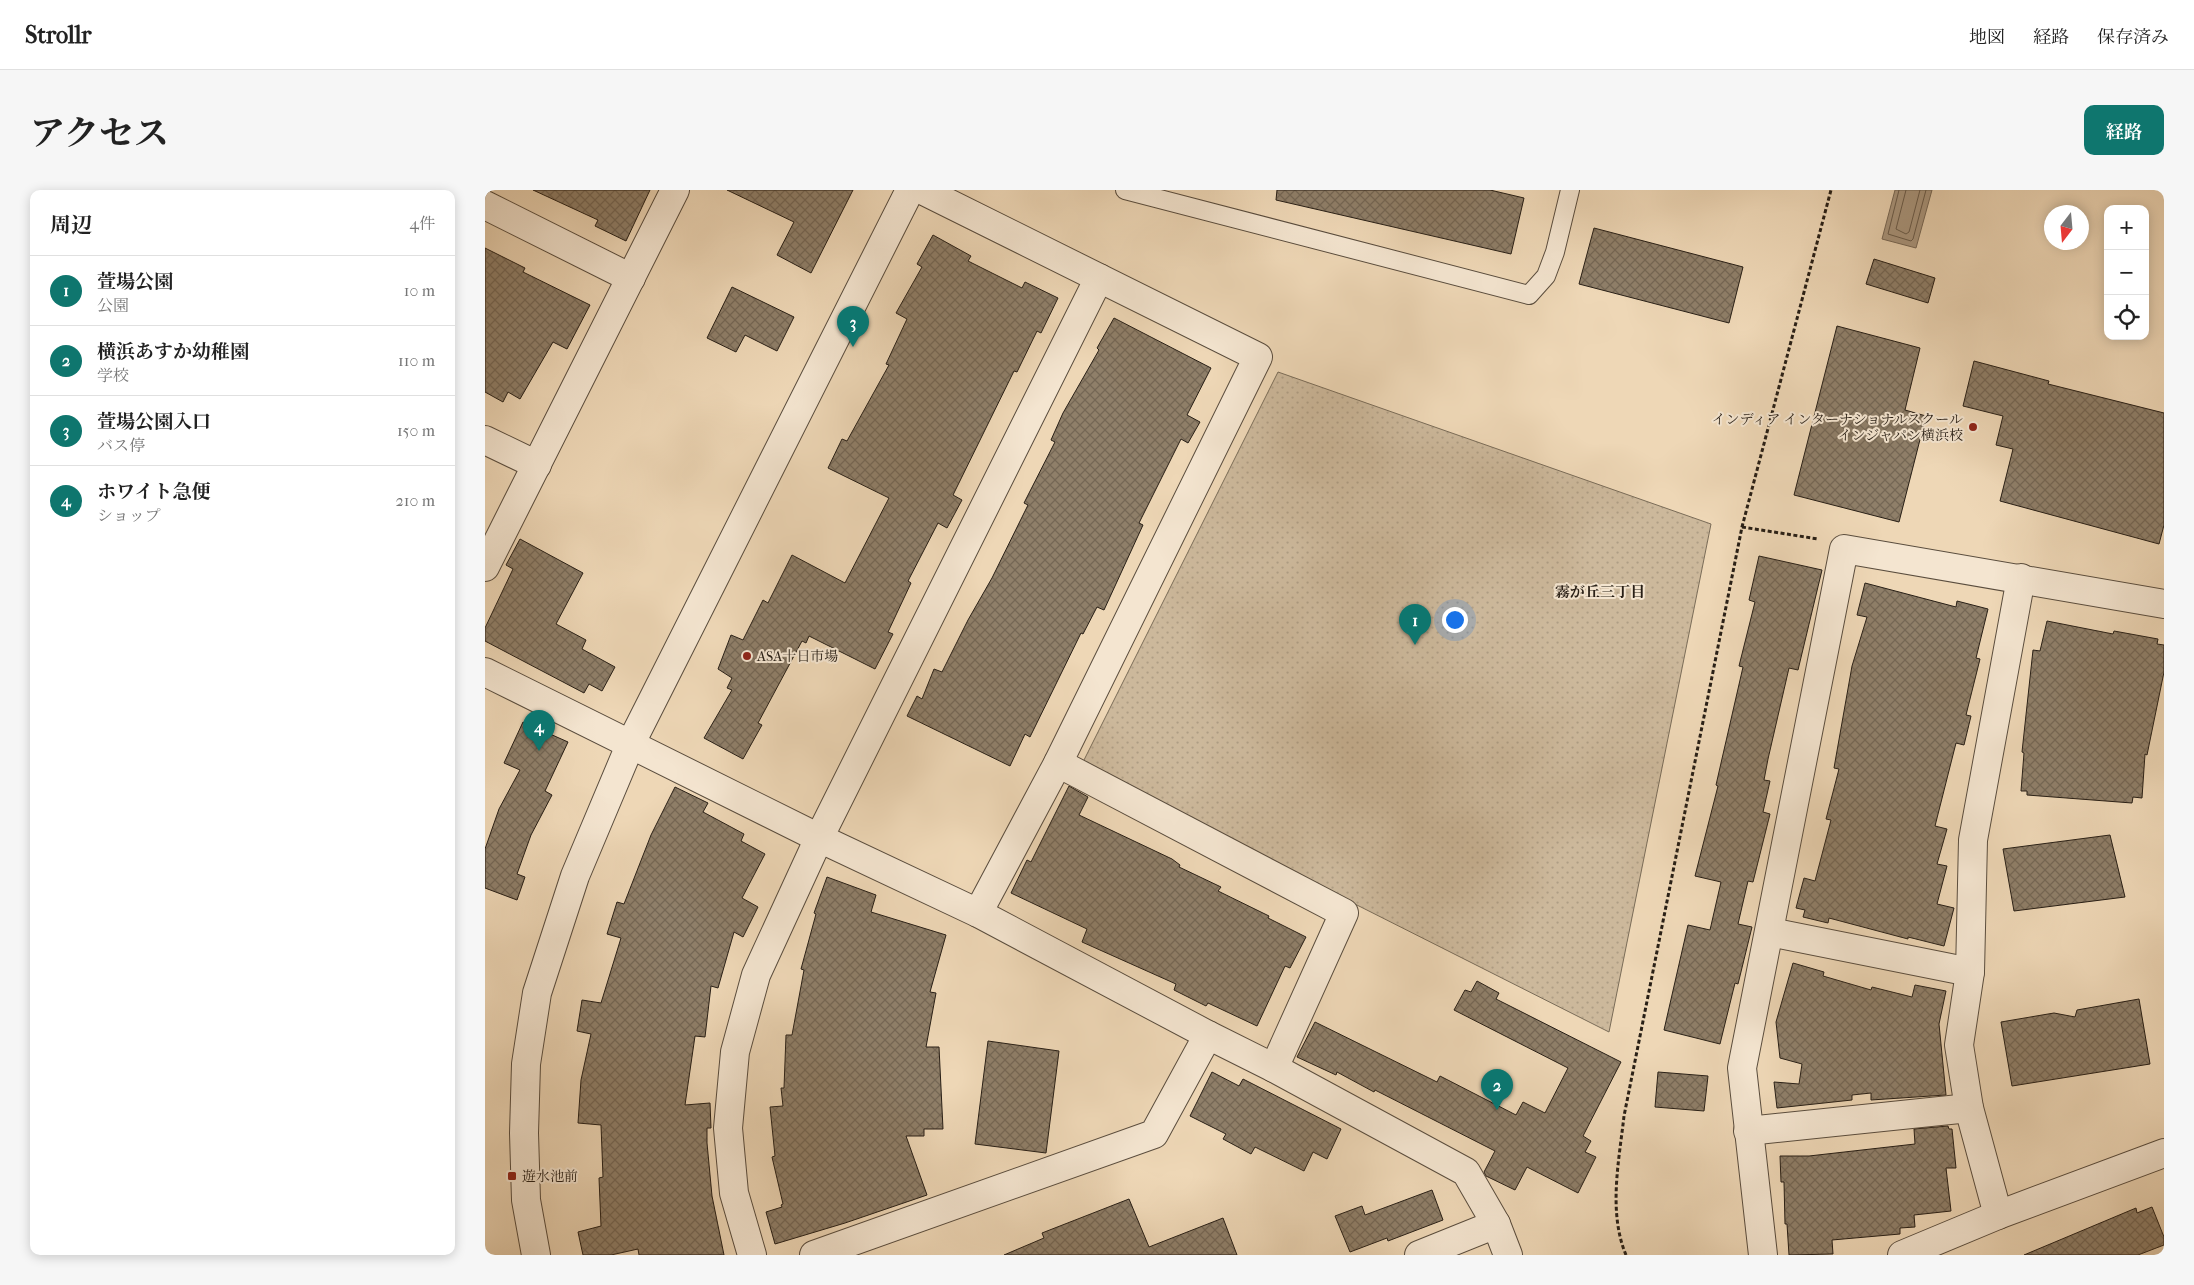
<!DOCTYPE html>
<html lang="ja">
<head>
<meta charset="utf-8">
<style>
	:root { --surface:#fff; --page:#f6f6f6; --text:#222; --muted:#767676; --line:#e0e0e0; --accent:#0f766e }
	body { margin:0; font-family:"IM FELL French Canon","Noto Serif JP",serif; background:var(--page); color:var(--text) }
	.controls { position:absolute; right:15px; top:15px; display:grid; overflow:hidden; border-radius:10px; box-shadow:0 2px 12px #0003 }
	.controls button { width:45px; height:45px; display:grid; place-items:center; padding:0; border:0; border-bottom:1px solid var(--line); background:var(--surface); color:var(--text); font:25px sans-serif }
	.compass { position:absolute; left:1559px; top:15px; width:45px; height:45px; border-radius:50%; background:var(--surface); box-shadow:0 2px 12px #0003; rotate:196deg }
	.you { position:absolute; left:969px; top:429px; width:18px; height:18px; margin:-12px; border:4px solid #fff; border-radius:50%; background:#1a73e8; box-shadow:0 0 0 8px #1a73e833 }
	.badge { display:grid; place-items:center; width:32px; height:32px; border-radius:50%; background:var(--accent); color:#fff; font-size:16px; font-weight:700 }
	.pin { position:absolute; translate:-50% -41px; filter:drop-shadow(0 1px 2px #0008) }
	.pin::after { content:''; position:absolute; top:26px; width:18px; height:15px; background:inherit; clip-path:polygon(0 0,100% 0,50% 100%) }
	.list { margin:0; padding:0; list-style:none }
	h2 { display:flex; justify-content:space-between; align-items:center; height:65px; margin:0; padding:0 20px; font-size:21px }
	h2 small { font-size:16px; font-weight:400; color:var(--muted) }
	.list li { display:grid; grid-template-columns:32px 1fr auto; gap:15px; align-items:center; box-sizing:border-box; height:70px; padding:0 20px; border-top:1px solid var(--line) }
	.list b { display:block; font-size:19px; white-space:nowrap }
	.list p { margin:0; font-size:16px; white-space:nowrap; color:var(--muted) }
	.list em { font-size:16px; font-style:normal; color:var(--muted) }
	.icon { flex:none; width:28px; height:28px; fill:none; stroke:currentColor; stroke-width:2; stroke-linecap:round; stroke-linejoin:round }
	.map { position:relative; flex:none; width:1679px; height:1065px; overflow:hidden; border-radius:10px }
	header { display:flex; align-items:center; gap:30px; box-sizing:border-box; height:70px; padding:0 25px; background:var(--surface); border-bottom:1px solid var(--line) }
	header strong { font-size:24px }
	nav { display:flex; gap:28px; margin-inline-start:auto; font-size:18px }
	.intro { display:flex; align-items:center; justify-content:space-between; box-sizing:border-box; height:120px; padding:0 30px }
	h1 { margin:0; font-size:35px }
	.button { padding:12px 22px; border-radius:10px; background:var(--accent); color:#fff; font-size:18px; font-weight:700 }
	main { display:flex; gap:30px; padding:0 30px }
	aside { flex:1; background:var(--surface); border-radius:10px; box-shadow:0 2px 12px #0003 }
	.map>svg:first-child { display:block }
</style>
</head>
<body>
<header>
<strong>Strollr</strong>
<nav><a>地図</a><a>経路</a><a>保存済み</a></nav>
</header>
<div class="intro"><h1>アクセス</h1><a class="button">経路</a></div>
<main>
<aside>
<h2>周辺<small>4件</small></h2>
<ul class="list">
<li><span class="badge">1</span><div><b>萱場公園</b><p>公園</p></div><em>10 m</em></li>
<li><span class="badge">2</span><div><b>横浜あすか幼稚園</b><p>学校</p></div><em>110 m</em></li>
<li><span class="badge">3</span><div><b>萱場公園入口</b><p>バス停</p></div><em>150 m</em></li>
<li><span class="badge">4</span><div><b>ホワイト急便</b><p>ショップ</p></div><em>210 m</em></li>
</ul>
</aside>
<div class="map">
<svg width="1679" height="1065" viewBox="0 0 1679 1065">
	<defs>
		<pattern id="grass-dots" width="8" height="8" patternUnits="userSpaceOnUse" patternTransform="scale(1.25)"><rect width="8" height="8" fill="#ccb89b"/><path d="M2 2h.1M6 6h.1" fill="none" stroke="#af9e85" stroke-width="1.8" stroke-linecap="round"/></pattern>
		<pattern id="building-cross-hatch" width="8" height="8" patternUnits="userSpaceOnUse" patternTransform="scale(1.25)"><rect width="8" height="8" fill="#8f7f69"/><path d="M0 0l8 8M0 8l8-8" fill="none" stroke="#756755"/></pattern>
	</defs>
	<rect width="100%" height="100%" fill="#eed7b6"/>
	<filter id="stains"><feTurbulence type="fractalNoise" baseFrequency=".004" numOctaves="4"/><feColorMatrix values="0 0 0 0 .2 0 0 0 0 .09 0 0 0 0 .02 0 0 0 .5 -.17"/></filter>
	<radialGradient id="worn" r=".72"><stop offset=".6" stop-color="#630" stop-opacity="0"/><stop offset="1" stop-color="#630" stop-opacity=".3"/></radialGradient>
	<polygon fill="url(#grass-dots)" stroke="#7a6c58" points="793,182 1226,334 1124,842 596,576"/>
	<polygon fill="#ab9880" stroke="#776856" points="1410,0 1447,0 1431,58 1397,49"/>
	<g fill="none" stroke-linecap="round" stroke-linejoin="round">
		<g stroke="#6a5c4b" stroke-width="1">
			<polyline points="1414,0 1403,44 1426,51 1428,49 1441,0"/>
			<polyline points="1421,0 1411,39 1421,44 1424,42 1435,0"/>
		</g>
	</g>
	<g fill="url(#building-cross-hatch)" stroke="#281f16">
		<polygon points="48,0 165,0 141,51 110,36 113,30"/>
		<polygon points="242,0 368,0 326,83 292,65 309,32"/>
		<polygon points="792,0 1005,0 1039,8 1026,64 791,10"/>
		<polygon points="1109,38 1258,77 1244,133 1094,94"/>
		<polygon points="448,45 486,66 483,71 537,98 540,92 573,108 556,143 552,141 532,182 529,181 468,305 477,310 462,338 453,333 423,391 426,393 403,442 408,444 390,479 324,446 321,453 317,451 273,533 277,535 258,569 219,548 247,500 242,498 247,488 233,479 246,445 258,450 278,410 283,413 307,365 360,393 404,308 343,278 357,249 362,251 404,175 401,174 422,129 411,123 437,77 432,74"/>
		<polygon points="0,58 40,78 38,82 105,115 82,159 68,152 35,209 23,202 18,212 0,202"/>
		<polygon points="1389,69 1450,88 1443,113 1381,94"/>
		<polygon points="247,97 309,127 292,161 260,145 251,162 222,148"/>
		<polygon points="629,128 726,178 702,225 715,232 703,253 696,249 654,333 658,335 619,420 612,417 598,444 596,443 545,547 540,544 525,576 422,526 432,506 437,509 449,479 457,482 483,430 507,388 543,315 539,313 570,252 566,250 578,223 614,160 612,158"/>
		<polygon points="1352,136 1435,158 1420,220 1441,226 1414,332 1309,305"/>
		<polygon points="1489,171 1564,191 1563,194 1679,223 1679,335 1674,354 1515,311 1528,259 1511,255 1518,226 1478,216"/>
		<polygon points="35,349 98,383 71,434 101,450 97,459 130,477 117,501 104,494 99,503 0,451 0,438 28,379 21,375"/>
		<polygon points="1274,366 1337,380 1313,480 1304,478 1283,569 1279,590 1285,591 1278,622 1285,624 1268,692 1263,691 1253,734 1267,737 1253,794 1250,793 1235,854 1179,840 1203,735 1225,740 1236,692 1210,686 1233,596 1231,595 1258,477 1254,476 1270,412 1264,410"/>
		<polygon points="1380,393 1471,417 1472,411 1503,419 1491,468 1495,469 1481,525 1486,526 1479,555 1471,553 1450,636 1462,639 1452,674 1462,676 1452,714 1469,718 1459,756 1423,747 1423,749 1344,728 1343,733 1318,727 1320,720 1311,718 1319,688 1330,691 1346,630 1341,629 1354,579 1349,578 1367,476 1382,427 1372,425"/>
		<polygon points="1562,431 1628,444 1629,441 1673,449 1672,454 1679,455 1679,482 1662,565 1660,564 1657,608 1648,607 1647,613 1542,605 1542,601 1536,601 1539,563 1537,562 1548,460 1555,461"/>
		<polygon points="38,532 83,552 60,601 67,605 46,645 32,684 40,687 32,710 0,698 0,659 14,619 35,580 19,573"/>
		<polygon points="584,596 603,607 594,625 687,669 695,675 694,677 736,697 733,701 784,726 783,728 821,747 805,778 800,776 772,836 723,813 721,816 689,800 691,794 597,752 602,739 526,703 542,670 546,672"/>
		<polygon points="190,597 223,613 218,622 259,644 256,651 280,664 257,708 273,717 258,747 249,742 233,798 226,796 220,847 210,846 200,915 225,913 226,938 222,938 222,953 227,1006 239,1065 154,1065 153,1059 126,1065 98,1065 93,1042 116,1036 114,988 118,987 116,935 93,933 96,890 106,844 92,841 97,810 116,813 136,748 122,744 132,712 139,714 166,645"/>
		<polygon points="1625,645 1640,707 1529,721 1518,659"/>
		<polygon points="342,687 391,705 386,722 461,745 445,802 451,803 441,857 454,857 458,939 439,939 439,946 421,946 442,1005 360,1033 290,1054 281,1022 297,1017 296,1015 298,1014 287,967 290,966 285,917 298,916 296,898 299,898 301,845 307,845 319,780 316,779 331,724 329,723"/>
		<polygon points="1308,773 1339,782 1338,786 1386,800 1387,797 1427,807 1430,795 1461,801 1454,834 1461,905 1386,910 1386,903 1367,905 1367,910 1292,918 1289,892 1314,894 1317,874 1295,868 1291,832"/>
		<polygon points="992,791 1014,803 1011,809 1136,872 1098,946 1106,951 1100,962 1111,967 1093,1003 1042,977 1030,1000 1001,986 999,982 1010,961 890,900 889,902 852,882 851,885 812,867 830,832 952,892 955,886 1031,925 1038,912 1060,923 1083,878 969,820 980,800 986,802"/>
		<polygon points="1654,809 1665,874 1527,896 1516,832 1569,823 1590,827 1592,820"/>
		<polygon points="503,851 574,861 561,963 490,954"/>
		<polygon points="727,882 754,896 758,889 856,939 842,969 828,962 819,981 770,957 766,964 738,949 741,944 705,926"/>
		<polygon points="1173,882 1223,886 1219,921 1170,917"/>
		<polygon points="1463,936 1464,939 1467,939 1471,978 1461,978 1466,1021 1429,1025 1430,1037 1415,1038 1415,1044 1347,1050 1348,1064 1304,1065 1302,1034 1300,1034 1299,992 1296,992 1295,966 1324,966 1430,954 1429,939"/>
		<polygon points="947,1000 958,1030 903,1051 902,1048 865,1062 850,1026 877,1016 880,1025"/>
		<polygon points="644,1009 664,1057 738,1028 752,1065 519,1065 559,1048 557,1043"/>
		<polygon points="1667,1017 1679,1047 1679,1055 1653,1065 1539,1065 1651,1018 1652,1023"/>
	</g>
	<g fill="none" stroke-linecap="round" stroke-linejoin="round">
		<defs>
			<polyline id="service" points="640,0 1044,105 1061,86 1070,62 1085,0"/>
			<g id="minor">
				<polyline points="437,0 773,167 573,573 493,723"/>
				<polyline points="0,15 146,88"/>
				<polyline points="0,250 52,275"/>
				<polyline points="0,377 190,0"/>
				<polyline points="0,482 334,648 493,723 723,845 789,878 981,982 1011,1034 1023,1065"/>
				<polyline points="573,573 859,723 789,878"/>
				<polyline points="1285,742 1485,782"/>
				<polyline points="1263,941 1484,918"/>
				<polyline points="1513,1025 1484,918 1474,855 1485,782 1488,650 1536,388"/>
				<polyline points="267,1065 249,1003 243,938 250,862 271,785 334,648 614,88"/>
				<polyline points="329,1065 669,944 723,845"/>
				<polyline points="934,1065 1011,1034"/>
				<polyline points="1278,1065 1257,878 1359,359 1679,414"/>
				<polyline points="1417,1065 1513,1025 1679,963"/>
			</g>
			<polyline id="tertiary" points="51,1065 41,1010 39,943 41,874 52,803 90,686 146,553 425,0"/>
		</defs>
		<use href="#service" stroke="#5a4d3e" stroke-width="20"/>
		<use href="#minor" stroke="#5a4d3e" stroke-width="30"/>
		<use href="#tertiary" stroke="#5a4d3e" stroke-width="30"/>
		<g stroke="#281f16" stroke-width="3" stroke-dasharray="4 2.5" stroke-linecap="butt">
			<polyline points="1257,337 1333,349"/>
			<path d="M1141,1065C1123,1022 1134,971 1139,926L1257,337L1346,0"/>
		</g>
		<use href="#service" stroke="#f4e5d0" stroke-width="18"/>
		<use href="#minor" stroke="#f4e5d0" stroke-width="28"/>
		<use href="#tertiary" stroke="#f4e5d0" stroke-width="28"/>
	</g>
	<g fill="#8f2418" stroke="#f4e5d0" stroke-width="2">
		<circle cx="1488" cy="237" r="5"/>
		<circle cx="262" cy="466" r="5"/>
		<rect x="22" y="981" width="10" height="10" rx="2.5"/>
	</g>
	<g text-anchor="middle" dominant-baseline="central" stroke-width="4" stroke-linejoin="round" paint-order="stroke">
		<g font-size="14" fill="#281f16" stroke="#f4e5d0" text-anchor="start">
			<text x="1478" y="229" text-anchor="end">インディア インターナショナルスクール<tspan x="1478" dy="16">インジャパン横浜校</tspan></text>
			<text x="272" y="466">ASA十日市場</text>
			<text x="37" y="986">遊水池前</text>
		</g>
		<g font-size="15" font-weight="bold" fill="#281f16" stroke="#f4e5d0">
			<text x="1115" y="402">霧が丘三丁目</text>
		</g>
	</g>
	<rect width="100%" height="100%" filter="url(#stains)"/>
	<rect width="100%" height="100%" fill="url(#worn)"/>
</svg>
<div class="controls">
<button>+</button>
<button>−</button>
<button><svg class="icon" aria-label="locate" viewBox="0 0 24 24"><circle cx="12" cy="12" r="6"/><path d="M12 2v4M12 18v4M2 12h4M18 12h4"/></svg></button>
</div>
<svg class="compass" viewBox="-18 -18 36 36"><path d="M0-13l5 13h-10z" fill="#e53935"/><path d="M0 13l5-13h-10z" fill="#767676"/></svg>
<div class="you"></div>
<div class="pin badge" style="left:930px;top:455px">1</div>
<div class="pin badge" style="left:1012px;top:920px">2</div>
<div class="pin badge" style="left:368px;top:157px">3</div>
<div class="pin badge" style="left:54px;top:561px">4</div>
</div>
</main>
</body>
</html>
